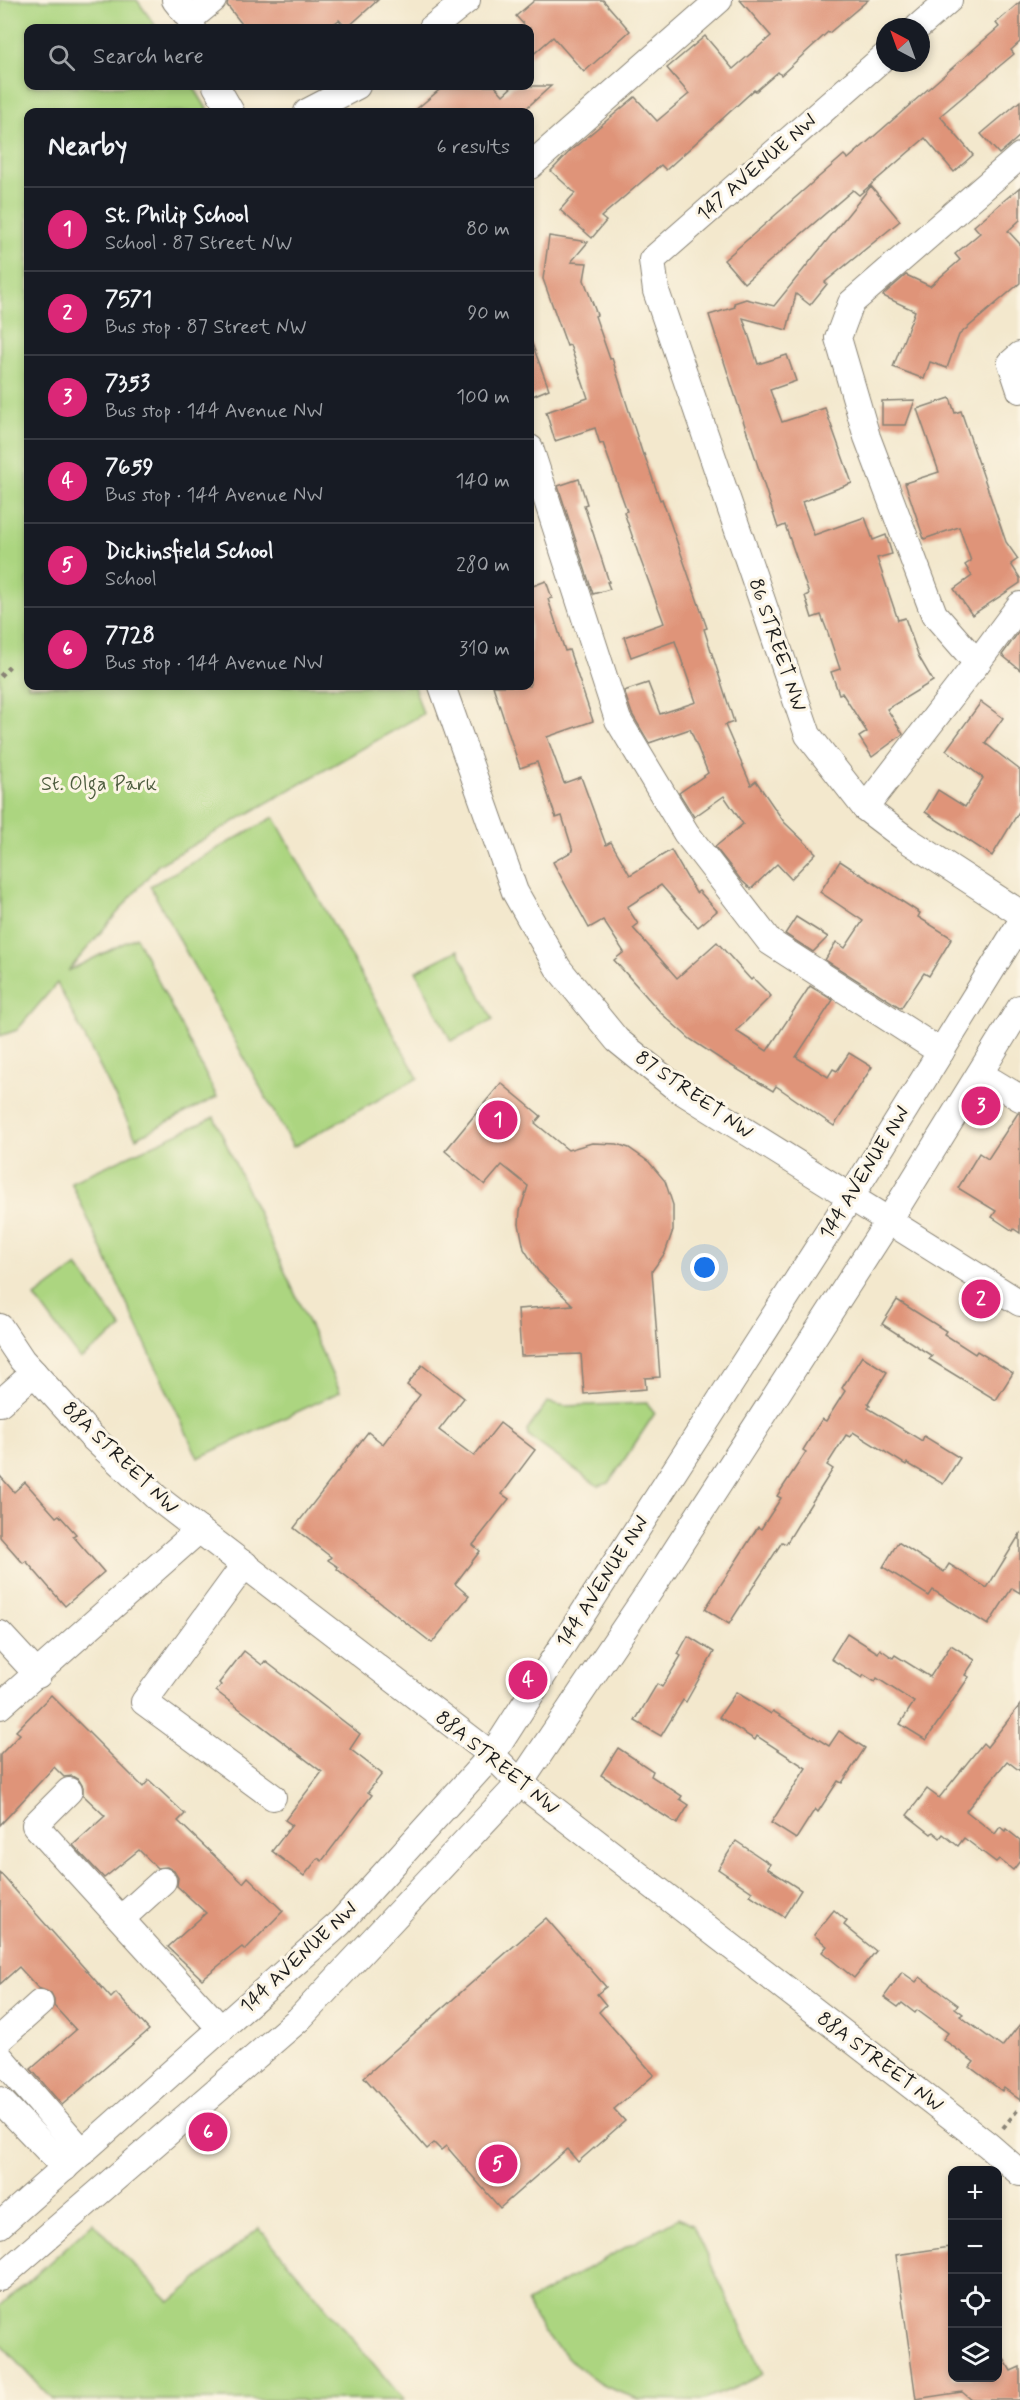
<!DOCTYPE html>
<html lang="en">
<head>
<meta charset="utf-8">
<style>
	:root { --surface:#171b24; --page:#20242c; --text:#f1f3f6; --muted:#9ea1a6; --line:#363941; --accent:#db2777 }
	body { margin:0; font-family:Mynerve,sans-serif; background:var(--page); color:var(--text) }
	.controls { position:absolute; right:18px; bottom:18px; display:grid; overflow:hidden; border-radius:12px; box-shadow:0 3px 9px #0003 }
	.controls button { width:54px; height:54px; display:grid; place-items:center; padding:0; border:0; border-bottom:2px solid var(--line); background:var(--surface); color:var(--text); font:30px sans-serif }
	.compass { position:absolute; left:876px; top:18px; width:54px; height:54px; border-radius:50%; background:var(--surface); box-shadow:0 3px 9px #0003; rotate:319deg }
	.you { position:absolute; left:705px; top:1268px; width:21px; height:21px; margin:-15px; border:4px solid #fff; border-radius:50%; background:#1a73e8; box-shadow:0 0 0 9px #1a73e833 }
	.badge { display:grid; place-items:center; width:39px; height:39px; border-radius:50%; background:var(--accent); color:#fff; font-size:20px; font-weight:700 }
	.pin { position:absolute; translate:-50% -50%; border:3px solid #fff; box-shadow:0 2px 6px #0006 }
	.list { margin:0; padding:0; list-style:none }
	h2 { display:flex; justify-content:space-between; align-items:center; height:78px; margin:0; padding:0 24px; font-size:26px }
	h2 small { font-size:20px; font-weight:400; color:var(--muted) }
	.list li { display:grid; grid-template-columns:39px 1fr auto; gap:18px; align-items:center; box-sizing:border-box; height:84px; padding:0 24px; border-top:2px solid var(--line) }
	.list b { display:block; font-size:22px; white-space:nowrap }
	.list p { margin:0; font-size:20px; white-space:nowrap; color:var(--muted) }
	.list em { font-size:20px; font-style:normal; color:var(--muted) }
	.icon { flex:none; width:33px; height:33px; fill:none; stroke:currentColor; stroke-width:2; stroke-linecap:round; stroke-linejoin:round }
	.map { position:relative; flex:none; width:1020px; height:2400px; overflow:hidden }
	.search { position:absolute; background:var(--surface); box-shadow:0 3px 9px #0003; left:24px; top:24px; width:510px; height:66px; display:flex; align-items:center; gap:15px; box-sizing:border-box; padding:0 21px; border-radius:12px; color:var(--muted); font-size:22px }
	.panel { position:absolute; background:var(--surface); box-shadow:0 3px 9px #0003; left:24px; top:108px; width:510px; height:582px; border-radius:12px }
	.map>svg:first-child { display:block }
</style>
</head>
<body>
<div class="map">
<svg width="1020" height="2400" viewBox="0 0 1020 2400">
	<rect width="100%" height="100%" fill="#fcf5e5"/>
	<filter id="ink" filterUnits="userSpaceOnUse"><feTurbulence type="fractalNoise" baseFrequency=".0167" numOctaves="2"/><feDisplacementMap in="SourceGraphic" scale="12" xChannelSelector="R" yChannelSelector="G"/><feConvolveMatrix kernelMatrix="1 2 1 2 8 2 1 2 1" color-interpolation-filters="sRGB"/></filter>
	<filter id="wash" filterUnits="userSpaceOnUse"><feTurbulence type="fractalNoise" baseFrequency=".008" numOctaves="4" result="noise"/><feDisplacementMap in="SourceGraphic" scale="24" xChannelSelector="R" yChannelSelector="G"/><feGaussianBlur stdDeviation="1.35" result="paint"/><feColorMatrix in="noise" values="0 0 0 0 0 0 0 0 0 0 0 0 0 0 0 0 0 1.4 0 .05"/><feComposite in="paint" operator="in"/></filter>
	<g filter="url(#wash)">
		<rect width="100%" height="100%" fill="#f3e8cd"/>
		<g fill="#acd580" stroke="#64784e" stroke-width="1.5">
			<polygon points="0,0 137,0 157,28 28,28 28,86 193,86 209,112 28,112 28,686 414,686 423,714 158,865 68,971 136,937 217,1097 136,1138 57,983 17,1030 0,1036"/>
			<polygon points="274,817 418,1078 293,1147 150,886"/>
			<polygon points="458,950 493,1020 451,1041 416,971"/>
			<polygon points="214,1117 340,1392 198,1458 71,1182"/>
			<polygon points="77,1266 122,1328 80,1359 35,1297"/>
			<polygon points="547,1402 565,1406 647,1403 655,1413 609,1483 598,1486 528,1436 527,1431"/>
			<polygon points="678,2218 693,2226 763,2374 737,2387 704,2400 638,2399 604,2386 574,2364 543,2332 527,2302"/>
			<polygon points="93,2223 170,2302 259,2228 404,2400 53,2400 0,2343 0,2307"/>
		</g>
		<g id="blocks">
			<g fill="#df9479">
				<polygon points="228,0 378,0 347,28 339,20 328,28 245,28 227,5"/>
				<polygon points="535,0 603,0 630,31 584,72 553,37 530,57 530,28 527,28 516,16"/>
				<polygon points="740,0 868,0 829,33 828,32 781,75 778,72 756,91 754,90 666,170 661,165 601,217 606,221 592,238 560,210 575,193 551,171 570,151 635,97 657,121 689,94 667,68 705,36 733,69 771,36"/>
				<polygon points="1020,2 1020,42 1011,50 1014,54 940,116 973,155 954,172 925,138 859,195 853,190 744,283 724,260 844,155 848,159 999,27 996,23"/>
				<polygon points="444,86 495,86 503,95 513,86 551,86 522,112 413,112"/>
				<polygon points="1020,101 1020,136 999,154 981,134"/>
				<polygon points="871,186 900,221 825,282 827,284 810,305 796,294 787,330 743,318 758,364 787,355 796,381 770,390 782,422 825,408 852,483 802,502 814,535 865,517 873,540 886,535 892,554 877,558 898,620 905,618 919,657 933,681 887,709 903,734 872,757 859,737 867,732 842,693 839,694 831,672 840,669 828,633 821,615 812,618 805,596 809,594 785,525 778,528 709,315 735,307 734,303 746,299 774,306"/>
				<polygon points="1020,187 1020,220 1008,231 1020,244 1020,283 959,335 947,368 930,362 924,379 893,367 915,311 883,296 884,294 906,275 930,286 960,260 955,254 980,233 974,226"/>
				<polygon points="549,236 588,242 571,262 587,263 584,280 597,315 595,316 610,359 612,358 643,455 644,454 660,500 662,499 707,628 704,629 734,722 725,725 751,785 756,781 784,822 816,853 791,879 777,864 751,889 741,880 715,847 743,824 724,796 694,817 679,793 708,773 690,729 649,743 632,714 624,691 648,683 660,714 696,702 675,641 631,657 624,637 664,623 638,553 624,512 627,511 603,443 600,444 595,428 555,441 546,412 588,398 570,345 567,346 543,279"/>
				<polygon points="531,341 549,389 530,397 530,342"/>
				<polygon points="950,398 955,413 961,411 1006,542 1018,559 1011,564 1020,578 1020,583 972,615 954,589 972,576 965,565 971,561 959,527 924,539 905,483 939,472 917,409"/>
				<polygon points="915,400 906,425 882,425 882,401"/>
				<polygon points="579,479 587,504 584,505 609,582 607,582 610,589 593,594 558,486"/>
				<polygon points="546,581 552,598 548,599 565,651 569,650 593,721 547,737 564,783 581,777 606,845 611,842 630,875 671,850 696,893 699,891 717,911 698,927 661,885 627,907 638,924 633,928 677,978 717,942 751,980 753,978 771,996 736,1031 767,1051 810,986 833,1000 796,1057 828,1077 833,1069 837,1071 849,1053 872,1067 834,1126 776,1086 773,1091 719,1058 690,1039 662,1014 614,960 624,952 603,920 589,928 553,862 573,851 562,816 556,818 537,762 520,768 493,686 530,686 530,587"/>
				<polygon points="1020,630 1020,670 1002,655"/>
				<polygon points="981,702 1003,718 985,743 1020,770 1020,810 992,856 925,812 938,790 965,807 983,778 946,750"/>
				<polygon points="840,861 920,913 918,917 952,938 929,976 924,973 901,1008 825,960 836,942 845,948 863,921 820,892"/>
				<polygon points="796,917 828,937 813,952 785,934"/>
				<polygon points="501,1083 541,1116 535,1123 568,1150 592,1143 617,1144 629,1148 649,1162 665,1181 673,1205 673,1230 665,1253 652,1271 660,1377 645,1378 646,1389 584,1394 581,1354 521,1356 518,1309 573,1305 538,1271 524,1249 519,1224 520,1211 528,1186 502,1165 485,1185 445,1151"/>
				<polygon points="1018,1113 1020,1113 1020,1233 1014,1229 1013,1231 992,1217 996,1211 958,1188 979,1153 988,1159"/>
				<polygon points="897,1300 946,1331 944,1334 975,1354 977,1351 1013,1373 996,1400 929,1359 932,1356 882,1324"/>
				<polygon points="862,1356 887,1372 868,1403 870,1405 868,1408 922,1441 924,1436 960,1458 943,1484 907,1463 906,1465 853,1432 850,1437 846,1435 827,1465 833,1469 805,1513 786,1544 782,1542 729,1624 705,1609 758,1527 761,1529 781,1498 777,1496 806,1452 803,1450 822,1419 826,1421 845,1391 842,1388"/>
				<polygon points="422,1365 464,1398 439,1430 474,1456 500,1423 535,1450 502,1494 509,1499 473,1545 480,1551 455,1584 469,1596 432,1643 337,1569 338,1567 328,1560 331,1557 294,1528 368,1432 383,1444 420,1395 407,1385"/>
				<polygon points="0,1476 14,1492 25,1482 56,1517 59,1515 76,1534 73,1536 104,1572 65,1606 26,1561 23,1563 0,1537"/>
				<polygon points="1020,1534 1020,1593 1012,1588 988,1625 933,1590 929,1596 883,1567 898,1542 944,1572 949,1564 987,1588"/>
				<polygon points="847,1633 878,1653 880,1649 893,1658 895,1655 930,1677 951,1645 975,1660 965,1675 969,1677 926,1740 900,1724 914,1702 877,1678 875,1682 864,1675 862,1678 831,1659"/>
				<polygon points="688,1636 714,1652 686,1702 683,1700 661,1736 635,1721 657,1684 662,1687 681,1656 678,1654"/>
				<polygon points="244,1651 262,1665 265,1661 360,1734 350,1749 382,1774 368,1792 372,1795 322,1861 318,1858 304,1876 272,1851 292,1825 285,1820 322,1772 216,1691 221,1685 219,1683"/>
				<polygon points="736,1692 771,1714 773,1711 829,1746 839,1731 865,1748 842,1783 838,1781 818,1812 815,1809 796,1839 771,1823 806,1768 757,1736 755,1740 719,1717"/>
				<polygon points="51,1695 143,1787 149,1780 185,1814 178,1821 243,1883 248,1877 283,1911 245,1950 242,1947 202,1979 168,1947 206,1913 177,1886 178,1878 174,1871 167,1867 157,1868 139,1850 104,1878 73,1845 105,1816 83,1795 83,1787 79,1780 72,1776 64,1777 54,1767 0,1825 0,1755 20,1734 16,1731"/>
				<polygon points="1020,1705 1020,1771 1007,1761 966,1811 995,1834 1000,1827 1005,1831 1006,1829 1020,1840 1020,1861 1013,1870 999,1859 996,1862 964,1838 958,1846 943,1834 940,1838 933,1832 931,1834 907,1815 927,1789 939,1798 983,1743 987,1747"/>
				<polygon points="618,1748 653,1771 651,1776 682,1796 680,1799 689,1805 677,1824 601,1775"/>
				<polygon points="736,1841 770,1864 767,1868 801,1890 784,1917 750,1895 752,1892 718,1869"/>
				<polygon points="0,1873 111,1998 116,1993 149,2030 62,2105 31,2069 76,2030 54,2006 54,1999 51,1993 38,1988 19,1967 0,1984"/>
				<polygon points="834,1910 847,1921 844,1925 876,1951 854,1978 822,1952 827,1946 814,1935"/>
				<polygon points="546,1918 606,1987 597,1994 606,2005 599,2012 654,2075 614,2109 625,2121 578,2162 567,2149 500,2208 446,2146 441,2150 434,2143 427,2149 364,2077"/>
				<polygon points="902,1972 916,1982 920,1977 958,2005 955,2008 963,2014 960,2016 1002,2047 1020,2024 1020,2100 1004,2088 1002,2091 970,2067 974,2062 943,2039 948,2033 917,2010 915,2013 902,2003 898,2007 884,1997"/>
				<polygon points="949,2247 949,2255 952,2254 952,2378 998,2378 998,2349 1011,2371 1020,2367 1020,2400 972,2400 962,2392 916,2399 896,2255"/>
			</g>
		</g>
	</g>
	<g filter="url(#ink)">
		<use href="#blocks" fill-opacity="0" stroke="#888274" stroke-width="1.5"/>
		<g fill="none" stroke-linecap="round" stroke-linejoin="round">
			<defs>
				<g id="minor">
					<polyline points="175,0 190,19 193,28"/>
					<polyline points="190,19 213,0"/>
					<polyline points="918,27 949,0"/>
					<polyline points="432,28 467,0"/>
					<polyline points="885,56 652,260 656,291 808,735 865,808 906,839 1020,913"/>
					<polyline points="216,86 231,112"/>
					<polyline points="307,112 357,86"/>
					<polyline points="1020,156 851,303 838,338 867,437 934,614 977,663 1020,605"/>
					<polyline points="530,166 719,0"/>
					<polyline points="1020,355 1011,363 1020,390"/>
					<polyline points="530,448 618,720 686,833 770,942 941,1052"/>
					<polyline points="442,686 515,892 558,968 617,1040 675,1087 1020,1303"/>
					<polyline points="865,808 977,663"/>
					<polyline points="980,1074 1020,1098"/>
					<polyline points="0,1327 22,1360 34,1373 91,1436 156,1497 492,1755 520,1783 988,2145 1020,2173"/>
					<polyline points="0,1403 34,1373"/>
					<polyline points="245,1564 144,1702 273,1797"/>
					<polyline points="0,1634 38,1675"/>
					<polyline points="0,1706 199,1530"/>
					<polyline points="69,1791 35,1825 221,2029"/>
					<polyline points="122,1918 163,1881"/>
					<polyline points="0,2039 40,2003"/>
					<polyline points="0,2057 83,2152"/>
					<polyline points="0,2100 65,2168"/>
					<polyline points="0,2225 339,1924 492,1755 850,1198 1020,924"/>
					<polyline points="0,2278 299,2019 520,1783 651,1589 888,1222 1020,1008"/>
				</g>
			</defs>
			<use href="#minor" stroke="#888274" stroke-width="28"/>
			<g stroke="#888274" stroke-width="4" stroke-dasharray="4.5 4.5" stroke-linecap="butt">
				<polyline points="0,676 10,666"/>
				<polyline points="1003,2128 1020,2107"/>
			</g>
			<use href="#minor" stroke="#fff" stroke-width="26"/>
		</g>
	</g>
	<g text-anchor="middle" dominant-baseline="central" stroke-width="6" stroke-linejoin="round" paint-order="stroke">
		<g font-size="20" fill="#1c1c1c" stroke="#fcf5e5">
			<text transform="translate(757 168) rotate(-41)">147 AVENUE NW</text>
			<text transform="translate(777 645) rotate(71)">86 STREET NW</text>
			<text transform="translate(694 1095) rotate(35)">87 STREET NW</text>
			<text transform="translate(865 1173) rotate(-58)">144 AVENUE NW</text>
			<text transform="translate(120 1458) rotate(44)">88A STREET NW</text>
			<text transform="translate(603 1582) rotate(-57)">144 AVENUE NW</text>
			<text transform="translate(497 1763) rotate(39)">88A STREET NW</text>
			<text transform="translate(299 1958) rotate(-43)">144 AVENUE NW</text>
			<text transform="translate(880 2062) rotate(37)">88A STREET NW</text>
		</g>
		<g font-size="20" fill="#4e5d3f" stroke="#fcf5e5">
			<text x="99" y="784">St. Olga Park</text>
		</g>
	</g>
</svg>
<div class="controls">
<button>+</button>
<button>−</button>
<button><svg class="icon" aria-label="locate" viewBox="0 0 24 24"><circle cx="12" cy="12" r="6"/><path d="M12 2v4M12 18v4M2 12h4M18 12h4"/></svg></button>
<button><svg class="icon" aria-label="layers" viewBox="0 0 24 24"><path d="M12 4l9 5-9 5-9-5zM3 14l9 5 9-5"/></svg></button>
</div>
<svg class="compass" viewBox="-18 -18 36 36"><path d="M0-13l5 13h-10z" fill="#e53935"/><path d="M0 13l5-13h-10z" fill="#9ea1a6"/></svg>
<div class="you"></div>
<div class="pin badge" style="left:498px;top:1120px">1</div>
<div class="pin badge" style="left:981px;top:1299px">2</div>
<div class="pin badge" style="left:981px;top:1106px">3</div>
<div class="pin badge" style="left:528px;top:1680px">4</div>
<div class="pin badge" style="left:498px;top:2164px">5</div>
<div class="pin badge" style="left:208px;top:2132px">6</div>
<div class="search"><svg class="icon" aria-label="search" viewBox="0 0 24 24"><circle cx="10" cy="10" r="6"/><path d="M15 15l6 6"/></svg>Search here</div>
<section class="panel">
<h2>Nearby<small>6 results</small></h2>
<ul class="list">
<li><span class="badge">1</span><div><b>St. Philip School</b><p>School · 87 Street NW</p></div><em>80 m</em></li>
<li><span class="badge">2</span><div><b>7571</b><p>Bus stop · 87 Street NW</p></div><em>90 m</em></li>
<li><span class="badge">3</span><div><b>7353</b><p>Bus stop · 144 Avenue NW</p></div><em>100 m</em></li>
<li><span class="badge">4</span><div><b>7659</b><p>Bus stop · 144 Avenue NW</p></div><em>140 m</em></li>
<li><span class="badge">5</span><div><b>Dickinsfield School</b><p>School</p></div><em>280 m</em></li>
<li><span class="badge">6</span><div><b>7728</b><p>Bus stop · 144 Avenue NW</p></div><em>310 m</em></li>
</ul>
</section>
</div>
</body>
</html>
